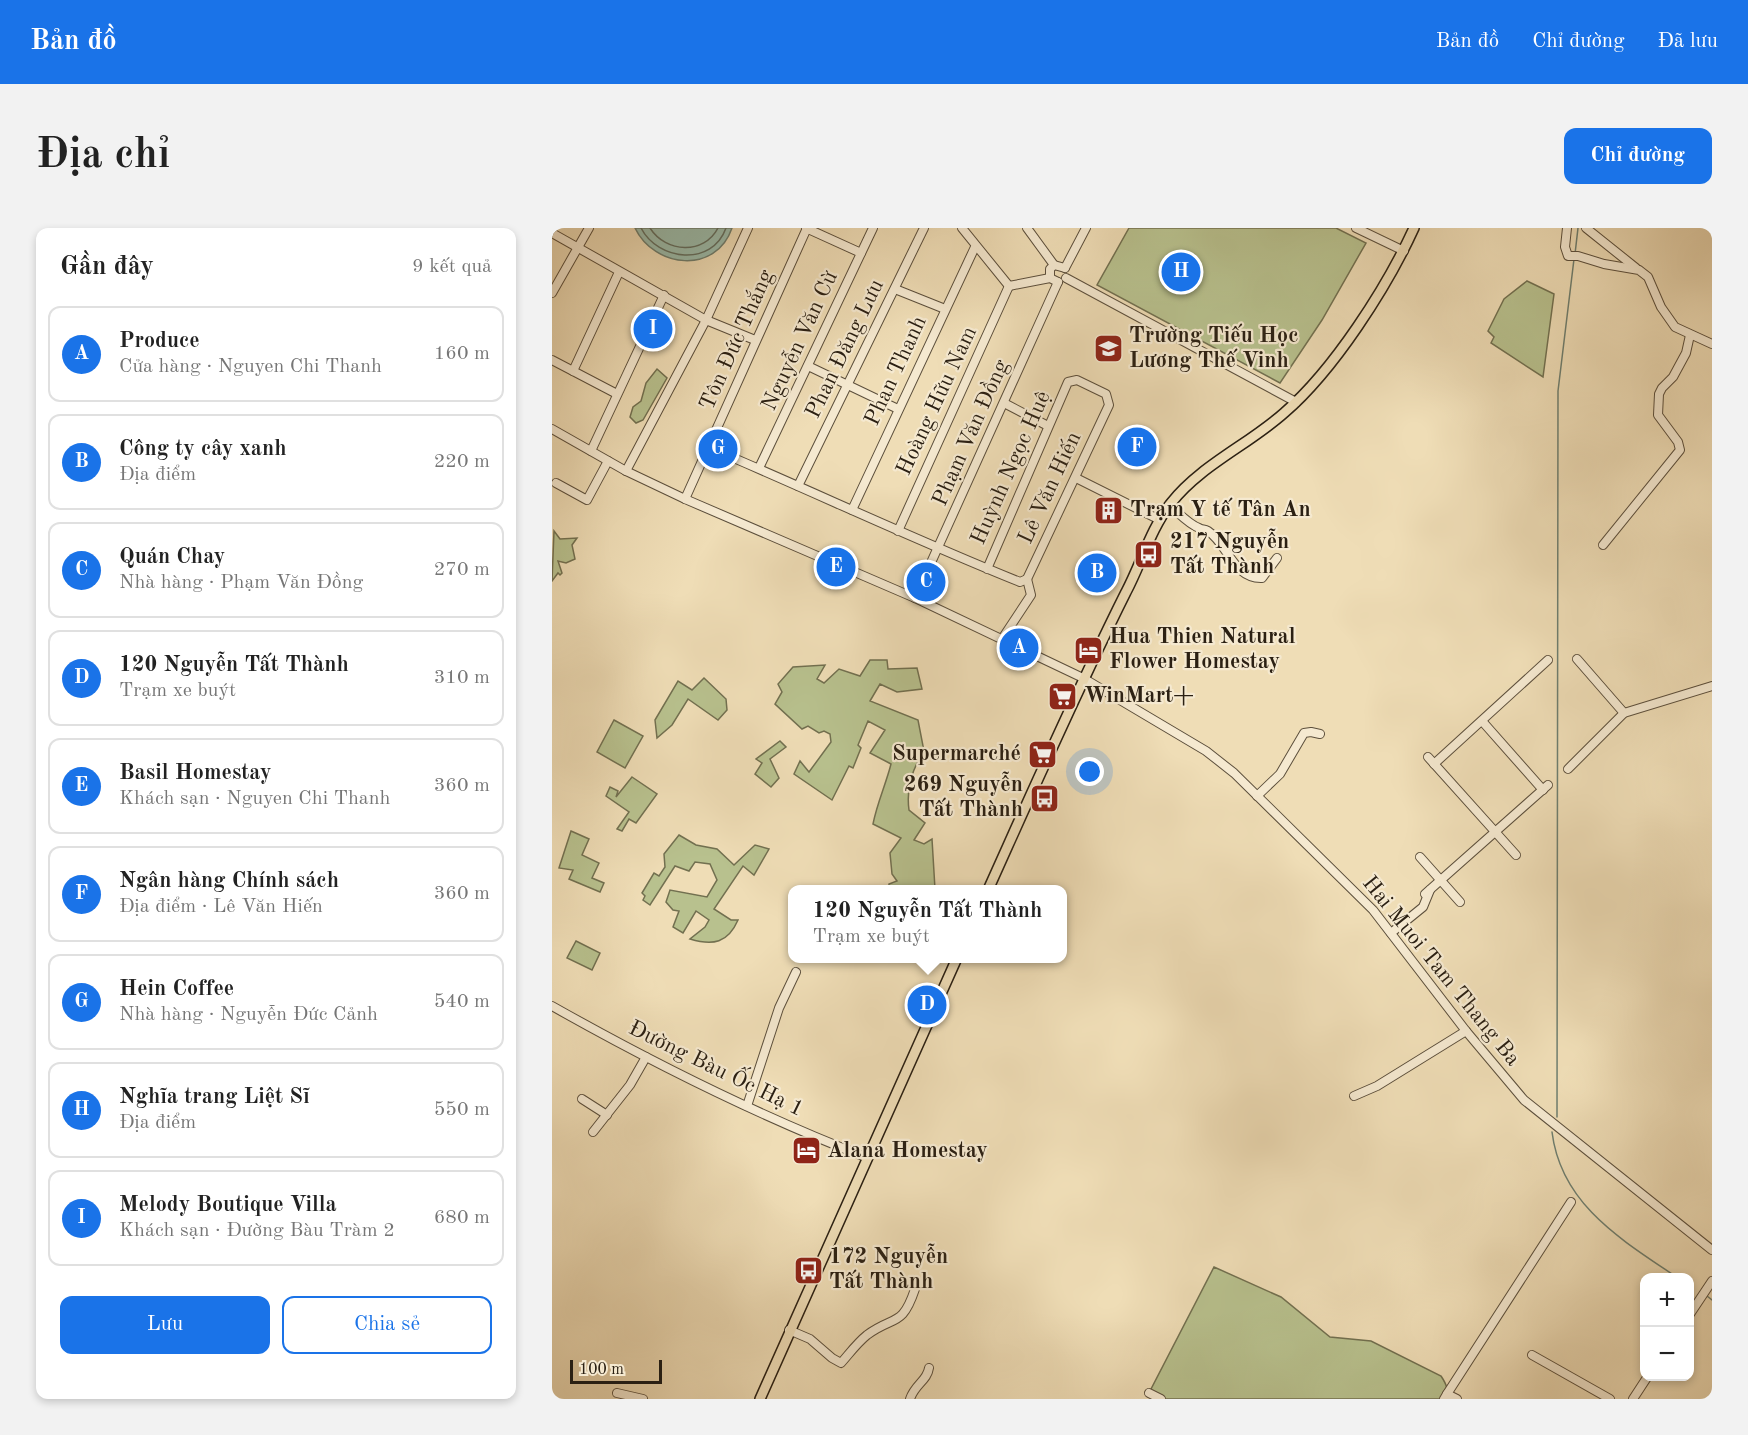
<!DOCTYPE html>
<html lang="vi">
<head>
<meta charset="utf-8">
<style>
	:root { --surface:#fff; --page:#f2f2f2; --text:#222; --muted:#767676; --line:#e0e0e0; --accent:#1a73e8 }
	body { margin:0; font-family:"Old Standard TT",serif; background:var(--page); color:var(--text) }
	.controls { position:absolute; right:18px; bottom:18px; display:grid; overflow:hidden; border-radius:12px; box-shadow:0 3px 9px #0003 }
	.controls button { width:54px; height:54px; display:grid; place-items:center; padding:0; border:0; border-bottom:2px solid var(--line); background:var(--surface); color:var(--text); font:30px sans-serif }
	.scale { position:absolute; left:18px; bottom:15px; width:92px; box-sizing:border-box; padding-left:6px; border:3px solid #2b2013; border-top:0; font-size:16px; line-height:21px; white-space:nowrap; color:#2b2013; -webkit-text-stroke:4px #f5e9d0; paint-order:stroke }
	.you { position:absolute; left:538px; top:544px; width:21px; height:21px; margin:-15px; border:4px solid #fff; border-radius:50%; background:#1a73e8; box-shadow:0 0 0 9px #1a73e833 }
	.badge { display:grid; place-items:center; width:39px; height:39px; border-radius:50%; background:var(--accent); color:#fff; font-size:20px; font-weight:700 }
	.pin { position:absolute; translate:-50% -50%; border:3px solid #fff; box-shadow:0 2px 6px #0006 }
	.popup { position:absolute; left:236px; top:657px; width:279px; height:78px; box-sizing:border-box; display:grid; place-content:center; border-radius:12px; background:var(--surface); filter:drop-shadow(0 2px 4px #0005); font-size:20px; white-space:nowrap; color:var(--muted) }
	.popup b { font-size:22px; color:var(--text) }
	.popup::after { content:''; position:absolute; left:50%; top:100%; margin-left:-12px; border:12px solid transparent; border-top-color:var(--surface) }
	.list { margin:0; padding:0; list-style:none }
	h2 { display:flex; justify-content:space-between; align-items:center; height:78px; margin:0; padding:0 24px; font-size:26px }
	h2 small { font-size:20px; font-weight:400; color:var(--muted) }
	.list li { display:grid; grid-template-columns:39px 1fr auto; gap:18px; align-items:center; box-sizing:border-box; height:96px; margin:0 12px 12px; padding:0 12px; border:2px solid var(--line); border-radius:12px }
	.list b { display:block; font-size:22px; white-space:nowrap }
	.list p { margin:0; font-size:20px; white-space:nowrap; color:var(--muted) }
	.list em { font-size:20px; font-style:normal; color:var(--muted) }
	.actions { display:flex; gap:12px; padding:18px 24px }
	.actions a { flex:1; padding:14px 0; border:2px solid var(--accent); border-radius:12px; text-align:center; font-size:21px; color:var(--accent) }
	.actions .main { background:var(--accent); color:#fff }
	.map { position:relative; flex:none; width:1160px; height:1171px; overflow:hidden; border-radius:12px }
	header { display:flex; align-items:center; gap:36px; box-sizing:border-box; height:84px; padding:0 30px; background:var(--accent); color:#fff }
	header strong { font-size:28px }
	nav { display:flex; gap:33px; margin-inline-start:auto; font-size:21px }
	.intro { display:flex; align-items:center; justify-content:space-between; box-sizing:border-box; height:144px; padding:0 36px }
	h1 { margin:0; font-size:42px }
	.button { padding:15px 27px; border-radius:12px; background:var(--accent); color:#fff; font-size:21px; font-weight:700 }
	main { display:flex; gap:36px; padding:0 36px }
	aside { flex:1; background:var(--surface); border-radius:12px; box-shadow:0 3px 9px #0003 }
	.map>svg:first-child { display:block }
</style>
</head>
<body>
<header>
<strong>Bản đồ</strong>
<nav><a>Bản đồ</a><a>Chỉ đường</a><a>Đã lưu</a></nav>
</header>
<div class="intro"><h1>Địa chỉ</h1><a class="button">Chỉ đường</a></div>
<main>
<aside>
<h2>Gần đây<small>9 kết quả</small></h2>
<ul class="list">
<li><span class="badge">A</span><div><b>Produce</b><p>Cửa hàng · Nguyen Chi Thanh</p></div><em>160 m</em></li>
<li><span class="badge">B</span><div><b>Công ty cây xanh</b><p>Địa điểm</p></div><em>220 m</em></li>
<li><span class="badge">C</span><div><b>Quán Chay</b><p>Nhà hàng · Phạm Văn Đồng</p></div><em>270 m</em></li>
<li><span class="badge">D</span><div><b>120 Nguyễn Tất Thành</b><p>Trạm xe buýt</p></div><em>310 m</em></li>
<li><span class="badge">E</span><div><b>Basil Homestay</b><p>Khách sạn · Nguyen Chi Thanh</p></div><em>360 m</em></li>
<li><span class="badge">F</span><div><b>Ngân hàng Chính sách</b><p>Địa điểm · Lê Văn Hiến</p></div><em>360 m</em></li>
<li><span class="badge">G</span><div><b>Hein Coffee</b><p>Nhà hàng · Nguyễn Đức Cảnh</p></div><em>540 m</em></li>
<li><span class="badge">H</span><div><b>Nghĩa trang Liệt Sĩ</b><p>Địa điểm</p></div><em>550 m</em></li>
<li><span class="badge">I</span><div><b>Melody Boutique Villa</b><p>Khách sạn · Đường Bàu Tràm 2</p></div><em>680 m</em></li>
</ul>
<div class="actions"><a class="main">Lưu</a><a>Chia sẻ</a></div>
</aside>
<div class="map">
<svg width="1160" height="1171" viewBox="0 0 1160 1171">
	<rect width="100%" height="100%" fill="#efddb6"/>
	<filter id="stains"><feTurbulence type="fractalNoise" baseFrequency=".00333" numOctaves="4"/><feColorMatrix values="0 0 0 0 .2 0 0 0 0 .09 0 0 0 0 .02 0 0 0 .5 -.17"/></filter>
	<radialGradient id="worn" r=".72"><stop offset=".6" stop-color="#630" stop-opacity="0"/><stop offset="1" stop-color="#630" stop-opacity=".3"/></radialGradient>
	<g fill="#b8c18e" stroke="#727050" stroke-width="1.5">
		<polygon points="577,0 784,0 814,15 770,92 728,155 545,57"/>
		<polygon points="975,53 1002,66 991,149 939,115 942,109 936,103 952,71"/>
		<polygon points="105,141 115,150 91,192 84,195 78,189 81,179 89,173 94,155"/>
		<polygon points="2,303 8,311 25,310 20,317 23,331 14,335 6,333 10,345 8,347 6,345 0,353"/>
		<path d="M318,432H335L336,441L365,440L370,461L345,464L328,456L318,473L366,492L372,523C360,541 354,560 357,582L373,595L362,612L372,616L380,611L383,661H337V656L345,653L340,646L338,625L349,610L321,596C325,575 334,556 339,536L318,525L333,502L316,493L306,517L309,520L301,540L297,538L280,572L242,546L248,533L257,544L279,514L278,506L272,503L267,505L256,498L250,501L223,476L230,464L226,456L241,439L273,437L265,451L272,455L287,441L308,448Z"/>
		<polygon points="152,450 174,471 175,482 166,492 136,471 120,497 105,510 103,492 126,453 140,462"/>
		<polygon points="62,492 91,508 73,540 45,524"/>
		<polygon points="228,513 234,519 218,531 227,550 219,559 203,546 210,535 204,531"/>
		<polygon points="80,549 105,566 84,595 77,591 70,603 65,601 77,584 54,568 58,559 66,563 64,569"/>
		<polygon points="19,603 37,611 30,627 47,635 40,650 52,655 48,664 17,651 21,642 7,640"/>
		<path d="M127,607L144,617L165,621L182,637L203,617L217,621L202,647L191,638L162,681L179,692H186C176,715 161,718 138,711L153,699L157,692L144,683L131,705L121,699L127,683L121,682L114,674L118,662L155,669L165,652L158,636L143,634L137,643L123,638L98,677L91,672L93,668L90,665L102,645L107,648L113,639L112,626Z"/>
		<polygon points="24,713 48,725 40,742 15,730"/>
		<path d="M662,1039L729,1069L778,1109L819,1113L889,1148C895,1157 897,1162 892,1171H609L597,1165Z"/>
	</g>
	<path fill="#9abcac" stroke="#6e7e6f" stroke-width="1.5" d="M83,0H180C164,47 102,40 83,0Z"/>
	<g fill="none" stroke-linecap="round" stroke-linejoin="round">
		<g stroke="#626e60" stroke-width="1.5">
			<path d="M89,0C106,33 160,39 174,0"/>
			<path d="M98,0C114,25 152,27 166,0"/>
		</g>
		<g stroke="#6e7e6f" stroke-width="1.5">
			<polyline points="1023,26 1026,0"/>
			<polyline points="1005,889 1006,163 1022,31"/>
			<path d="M1000,904C1009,977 1070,1012 1126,1050"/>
			<polyline points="1155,1068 1160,1072"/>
		</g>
		<defs>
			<g id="minor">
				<polyline points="254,0 309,25"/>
				<polyline points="410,0 457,58"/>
				<polyline points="475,0 502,37"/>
				<polyline points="804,0 852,23"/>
				<polyline points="1015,0 1013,19 1016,28 1026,28 1052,36 1087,42 1096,49 1109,79 1123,99 1160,116"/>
				<polyline points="1034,0 1084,40"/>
				<polyline points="0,5 154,92 203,112"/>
				<polyline points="513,40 534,0"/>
				<polyline points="498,50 498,41 502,37 513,40"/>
				<polyline points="514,50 744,174"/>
				<polyline points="457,58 498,50 506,54"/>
				<polyline points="343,61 393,81"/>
				<polyline points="0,65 37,0"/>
				<polyline points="0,132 65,166"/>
				<polyline points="256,138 346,181"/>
				<polyline points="21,143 67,44"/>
				<polyline points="452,175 496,198"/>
				<polyline points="0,201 74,243 133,271 363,370 531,450 654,523 682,545 821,682 914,803 972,872 1160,1022"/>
				<path d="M156,219C260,263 363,312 468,354L475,351L557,177L554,166L525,152L516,154L435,341"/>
				<polyline points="39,223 112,67"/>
				<polyline points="207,240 321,0"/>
				<polyline points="74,243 154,92 196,0"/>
				<polyline points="524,250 608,292"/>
				<polyline points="4,255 35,272 56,233"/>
				<polyline points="246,258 372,0"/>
				<polyline points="133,271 255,0"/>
				<path d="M617,277C626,284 636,296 647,300C650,302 652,301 656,303C676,316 681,351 710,350L725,330"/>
				<polyline points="300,282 423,19"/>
				<polyline points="346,303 457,58"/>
				<polyline points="1051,317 1128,222 1126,214 1106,187 1107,166 1110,160 1121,149 1134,125 1138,107"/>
				<polyline points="363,370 506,54"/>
				<polyline points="450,411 479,367 475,351"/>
				<polyline points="1025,431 1072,485"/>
				<polyline points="930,493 991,562"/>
				<polyline points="876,529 964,627"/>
				<polyline points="882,536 996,432"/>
				<polyline points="1016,541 1072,485 1160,458"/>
				<polyline points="705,568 728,546 752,505 759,504 768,506"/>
				<polyline points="868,629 908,674"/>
				<polyline points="873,666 996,557"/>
				<polyline points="839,705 871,679 878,662"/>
				<path d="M0,778C101,835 207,888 316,930"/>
				<polyline points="802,868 825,858 914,803"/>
				<polyline points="30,871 55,887"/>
				<polyline points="195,878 227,780 244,744"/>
				<polyline points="41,904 78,857 94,829"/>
				<polyline points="1138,1086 1160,1053"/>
				<path d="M237,1102L258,1111L280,1130L289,1135C297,1126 305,1115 315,1107C342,1087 350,1100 363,1061"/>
				<polyline points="980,1127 1058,1171"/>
				<polyline points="65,1165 91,1171"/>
				<polyline points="597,1165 609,1171"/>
				<polyline points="895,1166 1019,974"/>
				<path d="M358,1171C363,1156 375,1153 377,1140"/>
				<polyline points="892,1171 895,1166 905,1171"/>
				<polyline points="1081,1171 1096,1148"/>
			</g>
			<g id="major">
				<path d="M436,662C481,562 525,462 574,364C589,336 599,300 619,275C649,237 696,217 732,185C782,142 835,59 862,0"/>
				<polyline points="208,1171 405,730"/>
			</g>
		</defs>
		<use href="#minor" stroke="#5c4f3c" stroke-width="10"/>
		<use href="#major" stroke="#2b2013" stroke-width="12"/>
		<use href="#minor" stroke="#f5e9d0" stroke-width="8"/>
		<use href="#major" stroke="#efddb6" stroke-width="9"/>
	</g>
	<defs>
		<symbol id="school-square" viewBox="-11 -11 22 22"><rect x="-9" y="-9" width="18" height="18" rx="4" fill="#8f2418" stroke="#f5e9d0"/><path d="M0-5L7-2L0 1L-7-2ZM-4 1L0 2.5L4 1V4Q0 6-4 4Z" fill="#fff"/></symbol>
		<symbol id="building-square" viewBox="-11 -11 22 22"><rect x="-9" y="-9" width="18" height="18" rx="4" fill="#8f2418" stroke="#f5e9d0"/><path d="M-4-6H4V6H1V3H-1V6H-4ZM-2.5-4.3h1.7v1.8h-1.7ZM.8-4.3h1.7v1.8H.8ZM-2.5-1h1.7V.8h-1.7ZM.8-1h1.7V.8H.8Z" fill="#fff"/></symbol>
		<symbol id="bus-square" viewBox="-11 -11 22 22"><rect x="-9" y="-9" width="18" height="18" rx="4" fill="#8f2418" stroke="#f5e9d0"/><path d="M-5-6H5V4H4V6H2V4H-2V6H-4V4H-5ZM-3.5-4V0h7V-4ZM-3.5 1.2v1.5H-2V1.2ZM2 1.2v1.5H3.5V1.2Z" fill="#fff"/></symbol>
		<symbol id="hotel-square" viewBox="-11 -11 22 22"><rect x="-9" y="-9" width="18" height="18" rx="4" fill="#8f2418" stroke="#f5e9d0"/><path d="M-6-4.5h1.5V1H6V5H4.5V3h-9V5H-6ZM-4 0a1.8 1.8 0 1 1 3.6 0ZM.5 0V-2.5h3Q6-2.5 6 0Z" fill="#fff"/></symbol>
		<symbol id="supermarket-square" viewBox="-11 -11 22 22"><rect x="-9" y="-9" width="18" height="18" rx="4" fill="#8f2418" stroke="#f5e9d0"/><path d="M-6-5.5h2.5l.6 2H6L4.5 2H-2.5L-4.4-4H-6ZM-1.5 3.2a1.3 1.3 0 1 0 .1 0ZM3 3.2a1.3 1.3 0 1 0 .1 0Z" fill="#fff"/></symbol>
	</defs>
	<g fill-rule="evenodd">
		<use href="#school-square" x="540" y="104" width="33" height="33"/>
		<use href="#building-square" x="540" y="266" width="33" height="33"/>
		<use href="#bus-square" x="580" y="310" width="33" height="33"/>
		<use href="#hotel-square" x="520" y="406" width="33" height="33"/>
		<use href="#supermarket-square" x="494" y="452" width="33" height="33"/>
		<use href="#supermarket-square" x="474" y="510" width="33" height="33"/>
		<use href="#bus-square" x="476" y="554" width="33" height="33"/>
		<use href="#hotel-square" x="238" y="906" width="33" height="33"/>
		<use href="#bus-square" x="240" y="1026" width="33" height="33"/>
	</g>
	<g text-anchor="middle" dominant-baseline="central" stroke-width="4.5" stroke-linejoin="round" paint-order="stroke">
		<g font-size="22" font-weight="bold" fill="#2b2013" stroke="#f5e9d0" text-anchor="start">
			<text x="577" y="108">Trường Tiếu Học<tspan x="577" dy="25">Lương Thế Vinh</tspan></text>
			<text x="578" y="282">Trạm Y tế Tân An</text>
			<text x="618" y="314">217 Nguyễn<tspan x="618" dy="25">Tất Thành</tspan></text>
			<text x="557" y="409">Hua Thien Natural<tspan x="557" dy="25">Flower Homestay</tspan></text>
			<text x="532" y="468">WinMart+</text>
			<text x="469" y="526" text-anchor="end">Supermarché</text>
			<text x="471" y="557" text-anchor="end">269 Nguyễn<tspan x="471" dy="25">Tất Thành</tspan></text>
			<text x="275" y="923">Alana Homestay</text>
			<text x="277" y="1029">172 Nguyễn<tspan x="277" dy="25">Tất Thành</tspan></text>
		</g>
		<g font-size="22" fill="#2b2013" stroke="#f5e9d0">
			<text transform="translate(185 112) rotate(-66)">Tôn Đức Thắng</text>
			<text transform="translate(248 113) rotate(-65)">Nguyễn Văn Cừ</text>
			<text transform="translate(293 121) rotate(-64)">Phan Đăng Lưu</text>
			<text transform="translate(344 143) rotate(-65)">Phan Thanh</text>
			<text transform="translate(385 173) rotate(-65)">Hoàng Hữu Nam</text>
			<text transform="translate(419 205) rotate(-66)">Phạm Văn Đồng</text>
			<text transform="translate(459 240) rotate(-66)">Huỳnh Ngọc Huệ</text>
			<text transform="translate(498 260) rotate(-65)">Lê Văn Hiến</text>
			<text transform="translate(889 743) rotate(51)">Hai Muoi Tam Thang Ba</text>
			<text transform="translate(164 841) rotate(26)">Đường Bàu Ốc Hạ 1</text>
		</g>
	</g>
	<rect width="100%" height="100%" filter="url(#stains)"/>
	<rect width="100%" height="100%" fill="url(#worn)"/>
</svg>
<div class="controls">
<button>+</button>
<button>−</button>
</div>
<div class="scale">100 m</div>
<div class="you"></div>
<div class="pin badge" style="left:467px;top:420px">A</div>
<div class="pin badge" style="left:545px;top:345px">B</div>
<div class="pin badge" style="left:374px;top:354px">C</div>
<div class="pin badge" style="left:375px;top:777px">D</div>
<div class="popup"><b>120 Nguyễn Tất Thành</b>Trạm xe buýt</div>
<div class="pin badge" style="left:284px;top:339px">E</div>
<div class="pin badge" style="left:585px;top:219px">F</div>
<div class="pin badge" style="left:166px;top:221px">G</div>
<div class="pin badge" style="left:629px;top:44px">H</div>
<div class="pin badge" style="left:101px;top:101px">I</div>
</div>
</main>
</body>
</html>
